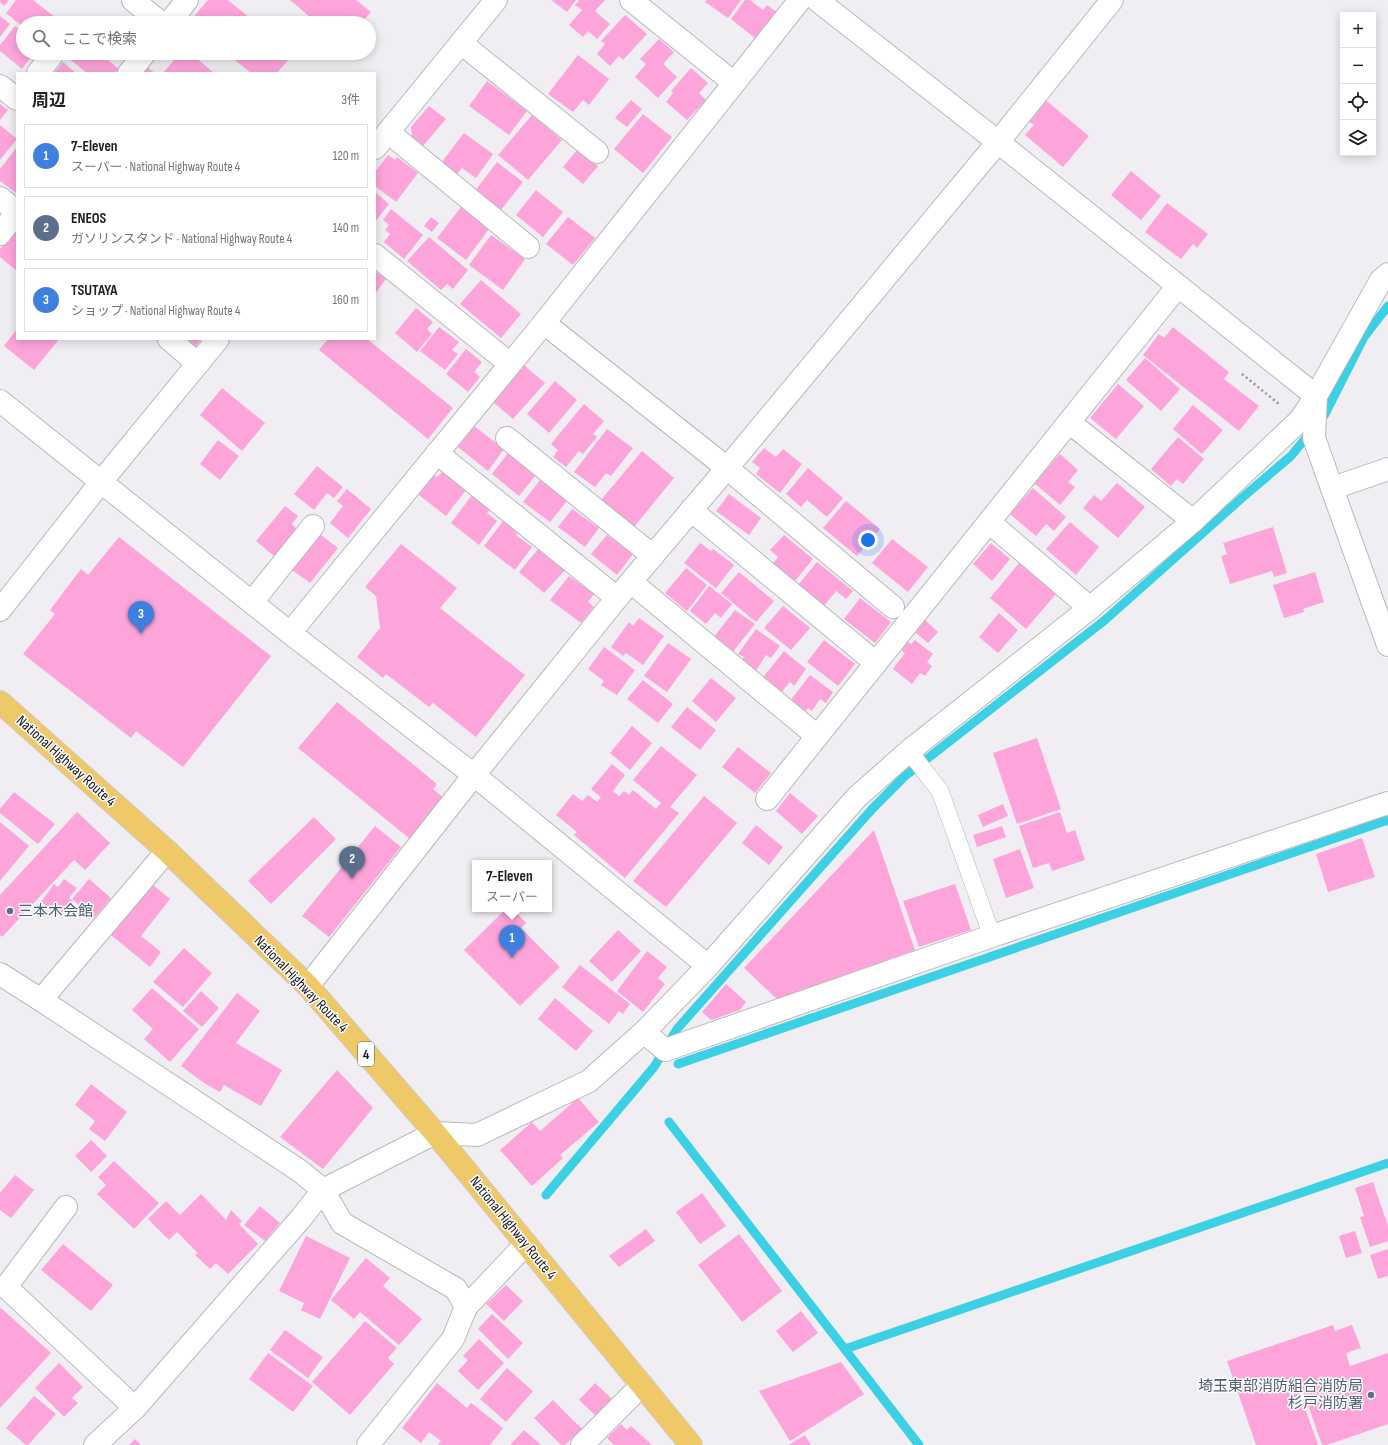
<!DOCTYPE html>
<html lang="ja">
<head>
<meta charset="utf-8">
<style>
	:root { --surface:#fff; --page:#f2f2f2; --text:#202124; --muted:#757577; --line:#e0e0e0; --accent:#c63760 }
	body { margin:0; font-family:"Sofia Sans Condensed","Noto Sans JP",sans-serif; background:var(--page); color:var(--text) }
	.controls { position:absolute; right:12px; top:12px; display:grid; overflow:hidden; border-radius:0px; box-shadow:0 2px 10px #0003 }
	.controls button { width:36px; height:36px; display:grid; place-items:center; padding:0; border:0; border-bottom:1px solid var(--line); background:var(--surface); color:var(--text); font:20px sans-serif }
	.you { position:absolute; left:868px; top:540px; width:14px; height:14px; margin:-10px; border:3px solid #fff; border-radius:50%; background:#1a73e8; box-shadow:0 0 0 6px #1a73e833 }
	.badge { display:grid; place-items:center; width:26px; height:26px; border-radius:50%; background:var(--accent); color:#fff; font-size:13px; font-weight:700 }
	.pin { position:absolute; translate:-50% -33px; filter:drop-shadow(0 1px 2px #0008) }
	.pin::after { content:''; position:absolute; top:21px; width:14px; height:12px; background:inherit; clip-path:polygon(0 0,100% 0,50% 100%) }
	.popup { position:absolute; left:472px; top:860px; width:80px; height:52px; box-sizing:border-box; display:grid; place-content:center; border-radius:0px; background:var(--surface); filter:drop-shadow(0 1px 3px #0005); font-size:13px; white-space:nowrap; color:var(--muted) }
	.popup b { font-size:15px; color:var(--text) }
	.popup::after { content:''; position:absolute; left:50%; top:100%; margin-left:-8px; border:8px solid transparent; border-top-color:var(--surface) }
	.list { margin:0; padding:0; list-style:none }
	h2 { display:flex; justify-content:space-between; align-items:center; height:52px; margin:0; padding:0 16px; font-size:17px }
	h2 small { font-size:13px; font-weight:400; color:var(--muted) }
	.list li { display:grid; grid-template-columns:26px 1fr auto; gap:12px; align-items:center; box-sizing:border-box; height:64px; margin:0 8px 8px; padding:0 8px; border:1px solid var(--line); border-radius:0px }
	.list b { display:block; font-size:15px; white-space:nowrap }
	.list p { margin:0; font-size:13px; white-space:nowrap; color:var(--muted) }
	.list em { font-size:13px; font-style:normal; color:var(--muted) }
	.icon { flex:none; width:22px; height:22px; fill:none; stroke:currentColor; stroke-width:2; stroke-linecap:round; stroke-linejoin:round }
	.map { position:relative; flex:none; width:1388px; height:1445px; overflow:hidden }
	.search { position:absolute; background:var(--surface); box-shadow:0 2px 10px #0003; left:16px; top:16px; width:360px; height:44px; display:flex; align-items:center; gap:10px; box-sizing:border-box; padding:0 14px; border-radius:22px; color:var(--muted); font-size:15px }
	.panel { position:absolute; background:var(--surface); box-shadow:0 2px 10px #0003; left:16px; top:72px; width:360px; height:268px; border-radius:0px }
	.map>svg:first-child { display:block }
</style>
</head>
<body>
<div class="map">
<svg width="1388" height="1445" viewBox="0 0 1388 1445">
	<rect width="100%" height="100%" fill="#f0eef2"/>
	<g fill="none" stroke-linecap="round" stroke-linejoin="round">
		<g stroke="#3cd0e5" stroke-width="9">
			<polyline points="1319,421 1325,414 1364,337 1388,306"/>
			<polyline points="678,1064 1388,820"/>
			<polyline points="669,1122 919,1445"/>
			<polyline points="546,1195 654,1067 677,1029 873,808 905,776 1105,620 1243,497 1291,456 1310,433"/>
			<polyline points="845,1349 1388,1163"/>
		</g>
	</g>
	<g fill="#fda5db">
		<polygon points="0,0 9,0 4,6 0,2"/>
		<polygon points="16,0 33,0 60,21 58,23 38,23 34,20 32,23 23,23 23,27 6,13"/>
		<polygon points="208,0 228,0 256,23 190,23 189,22"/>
		<polygon points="290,0 356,0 371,12 361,23 317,23"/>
		<polygon points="551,0 576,0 567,12"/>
		<polygon points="579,0 605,0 595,11 610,24 597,39 588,31 583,37 569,25 582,10 575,5"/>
		<polygon points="707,0 741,0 728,18 705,2"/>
		<polygon points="745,0 750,0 763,10 767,5 783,16 756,39 731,19"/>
		<polygon points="625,15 647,34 623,60 619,56 610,66 597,54 605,44 601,41"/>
		<polygon points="0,16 10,24 0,37"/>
		<polygon points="15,26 23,32 23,53 34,53 22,69 0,51 0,45"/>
		<polygon points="659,39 674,52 663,64 677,77 658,98 635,77 646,64 640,59"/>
		<polygon points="68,53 99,53 119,69 115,73 87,73 66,56"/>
		<polygon points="180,53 190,53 214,73 163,73"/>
		<polygon points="226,53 294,53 277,73 251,73"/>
		<polygon points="578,55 609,79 589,105 583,100 573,112 548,94"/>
		<polygon points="63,62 76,73 54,73"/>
		<polygon points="147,67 155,73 142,73"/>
		<polygon points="691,68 708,83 699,93 706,100 687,120 666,102 673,93 671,91"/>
		<polygon points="487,81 527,111 509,135 469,106"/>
		<polygon points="1043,98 1089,136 1063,167 1025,135 1034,125 1026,119"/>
		<polygon points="631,100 642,109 627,127 615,118"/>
		<polygon points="0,104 8,110 0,120"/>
		<polygon points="429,106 446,119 422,147 412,138 411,127"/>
		<polygon points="643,114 672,137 643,173 614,149"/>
		<polygon points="532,115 562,140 528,180 498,155"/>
		<polygon points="0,125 17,139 0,160"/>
		<polygon points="464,133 493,154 476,178 462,168 457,174 441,163"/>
		<polygon points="17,147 17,192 16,193 0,181 0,169"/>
		<polygon points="577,150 598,166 583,184 563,167"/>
		<polygon points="388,155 395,160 397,157 418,173 396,202 375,186 375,172"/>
		<polygon points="497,162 523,182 501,210 475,191"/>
		<polygon points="1131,171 1161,196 1141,220 1111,195"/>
		<polygon points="536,190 563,212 543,237 516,215"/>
		<polygon points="375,192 389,204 375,222"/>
		<polygon points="1167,203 1208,234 1197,248 1193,244 1181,259 1145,232"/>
		<polygon points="461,207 489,229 466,260 437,238"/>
		<polygon points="391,209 423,235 404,259 384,242 390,234 385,230 389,225 383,220"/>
		<polygon points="431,217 439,223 432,232 424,226"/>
		<polygon points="568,217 595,238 573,265 546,244"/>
		<polygon points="17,229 17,271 0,257 0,249"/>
		<polygon points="491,235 525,259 503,290 469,265"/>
		<polygon points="429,237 468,270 453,289 447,284 441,290 407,261"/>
		<polygon points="375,271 386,279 375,294"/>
		<polygon points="481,280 521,314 501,338 460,304"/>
		<polygon points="416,308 433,322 427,329 432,334 417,352 395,333"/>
		<polygon points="439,327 459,342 452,350 458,354 445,370 420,351"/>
		<polygon points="1173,327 1229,372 1224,379 1259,406 1239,431 1143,355 1159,334 1164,338"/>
		<polygon points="17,329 17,339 59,339 34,370 4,346"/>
		<polygon points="187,339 201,339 196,346"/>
		<polygon points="328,339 367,339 453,408 428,439 319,350"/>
		<polygon points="466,349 482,362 474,372 480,377 468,392 446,374"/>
		<polygon points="1145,358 1180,389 1161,411 1126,380"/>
		<polygon points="524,365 545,383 513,419 493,402"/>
		<polygon points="555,381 577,400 549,433 527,414"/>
		<polygon points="1118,384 1144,406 1116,439 1090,418"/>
		<polygon points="222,388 265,423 242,451 200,415"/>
		<polygon points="584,404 604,421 593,434 597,437 583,454 579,451 566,467 553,457 558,450 551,444"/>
		<polygon points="1193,405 1223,430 1202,454 1173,429"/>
		<polygon points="474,426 504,449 488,471 458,447"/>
		<polygon points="607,429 633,448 611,476 606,473 595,487 574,472"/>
		<polygon points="1178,437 1204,459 1183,484 1177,479 1171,486 1151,469"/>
		<polygon points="218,440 239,456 220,480 200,464"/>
		<polygon points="764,448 776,457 783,449 802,464 780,493 756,474 760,468 752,462"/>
		<polygon points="642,451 674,478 634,527 601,500"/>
		<polygon points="508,453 536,475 519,496 492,474"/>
		<polygon points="1060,454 1078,470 1068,482 1075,487 1060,505 1034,483"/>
		<polygon points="317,466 343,487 334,498 327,493 314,510 294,494"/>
		<polygon points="808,468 843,498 827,517 807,500 801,507 786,494"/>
		<polygon points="442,472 466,490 446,516 419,495 434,475 437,477"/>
		<polygon points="540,480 567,501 550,522 523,502"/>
		<polygon points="1117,483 1145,507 1118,538 1083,508 1094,495 1101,501"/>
		<polygon points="1033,488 1066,517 1054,531 1046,524 1036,536 1010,514"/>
		<polygon points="347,489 371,509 348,538 330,523 343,506 337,501"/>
		<polygon points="729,494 761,518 749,535 716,511"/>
		<polygon points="472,495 490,510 487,513 497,521 479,545 451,523"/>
		<polygon points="846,501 880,529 857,556 823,528"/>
		<polygon points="285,506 298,516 292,524 297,529 274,556 256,541"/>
		<polygon points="572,509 599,528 585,547 558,527"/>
		<polygon points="504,520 520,531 516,535 532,547 515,570 484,546"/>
		<polygon points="1070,522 1099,547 1076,575 1046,549"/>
		<polygon points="1273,527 1287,573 1274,577 1272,571 1230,584 1221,556 1227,554 1223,543"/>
		<polygon points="321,535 338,548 310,583 292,570"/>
		<polygon points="607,535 633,554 617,575 591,554"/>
		<polygon points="784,535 813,559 794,582 773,564 778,557 770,550"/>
		<polygon points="119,537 271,656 183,767 136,731 131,738 23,654 55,614 50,610 81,569 88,575"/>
		<polygon points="892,539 928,567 908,592 872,563"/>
		<polygon points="700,543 711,551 713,549 734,565 716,588 684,563"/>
		<polygon points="991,543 1010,559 992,581 973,564"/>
		<polygon points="401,544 457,588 440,608 525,675 476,737 433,703 429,707 386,674 383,678 357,657 380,628 376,596 365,587"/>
		<polygon points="539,548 565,570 544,593 519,572"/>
		<polygon points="817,562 853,591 846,599 836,591 824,606 798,585"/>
		<polygon points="1019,563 1056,594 1026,629 990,598"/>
		<polygon points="686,568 707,585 687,611 665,593"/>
		<polygon points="739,572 774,601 756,622 721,593"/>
		<polygon points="1315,572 1324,602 1303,609 1304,612 1284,618 1273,585"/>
		<polygon points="569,576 594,594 588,602 594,607 581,623 550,600"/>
		<polygon points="709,586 732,604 721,618 715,613 706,624 690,611"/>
		<polygon points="860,598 891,622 875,643 844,619"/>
		<polygon points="783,606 810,628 791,650 764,628"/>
		<polygon points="735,610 755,624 732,653 713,638"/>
		<polygon points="999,613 1018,630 998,653 979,637"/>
		<polygon points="639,618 664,636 643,665 626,653 623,656 611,647 629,622 633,626"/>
		<polygon points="925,620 938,632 928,643 915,632"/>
		<polygon points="756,629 780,646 771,658 766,655 755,672 741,662 744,657 738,654"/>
		<polygon points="824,640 855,664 838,686 807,662"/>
		<polygon points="906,640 911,644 915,640 933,654 927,662 932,666 925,676 920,673 912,684 893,669 905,653 900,649"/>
		<polygon points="668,643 691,659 667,692 644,676"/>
		<polygon points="604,647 635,670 617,695 601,685 604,681 588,669"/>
		<polygon points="784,651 806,669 794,686 790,682 780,694 761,680"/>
		<polygon points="810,675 833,692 826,703 820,699 812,711 808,708 805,712 790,701"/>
		<polygon points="711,678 736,698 716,722 692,701"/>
		<polygon points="643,680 673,704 658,723 627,699"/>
		<polygon points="337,702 437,784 433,789 444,798 410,839 298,748"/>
		<polygon points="687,707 716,730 700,750 671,727"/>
		<polygon points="632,726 652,743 630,770 610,753"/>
		<polygon points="1037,738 1061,809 1017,824 993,753"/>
		<polygon points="661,746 697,775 670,807 679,813 625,878 574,835 577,832 556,815 573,794 582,801 588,795 597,802 601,797 591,789 612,764 625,775 613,791 619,796 624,791 629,795 633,790 656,809 661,803 633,780"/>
		<polygon points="738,747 771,773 755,793 722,767"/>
		<polygon points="14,792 55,824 38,844 0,813 0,809"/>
		<polygon points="790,793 818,816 802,834 776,811"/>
		<polygon points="704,796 737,823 666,907 633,881"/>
		<polygon points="1003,804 1008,816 983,827 978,815"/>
		<polygon points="77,812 110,843 85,870 74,860 2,937 0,935 0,895"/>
		<polygon points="1060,812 1067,833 1075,830 1085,860 1052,871 1049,863 1033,868 1019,826"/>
		<polygon points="314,817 336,839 271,904 248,881"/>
		<polygon points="0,822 29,846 0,881"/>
		<polygon points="756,825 783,847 769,865 742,843"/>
		<polygon points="375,826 401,847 329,937 302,916"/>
		<polygon points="1002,826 1006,837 977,847 973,835"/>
		<polygon points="874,830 915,950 777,999 744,968"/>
		<polygon points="1362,838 1375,877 1328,892 1316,854"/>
		<polygon points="1020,849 1034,888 1006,898 993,859"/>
		<polygon points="64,879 77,888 69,898 73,901 62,916 41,902 54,884 58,887"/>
		<polygon points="89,879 111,898 94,918 72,899"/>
		<polygon points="152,884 170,899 141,936 161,952 150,967 111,935"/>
		<polygon points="955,884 971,930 919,947 903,901"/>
		<polygon points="506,909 513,909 526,923 521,928 560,967 520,1006 464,950"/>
		<polygon points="618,930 641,951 612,982 589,961"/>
		<polygon points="184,948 212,973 183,1007 153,982"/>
		<polygon points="647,951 667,967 658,978 665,984 643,1012 617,991"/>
		<polygon points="580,965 630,1004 623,1014 619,1011 609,1024 562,987"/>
		<polygon points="726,984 746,1002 740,1010 711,1020 702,1012"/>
		<polygon points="152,988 199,1029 170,1062 144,1039 153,1029 132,1010"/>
		<polygon points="201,991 219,1008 202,1027 183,1011"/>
		<polygon points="237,993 260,1011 236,1043 282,1070 261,1106 224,1085 220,1092 204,1083 181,1066"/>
		<polygon points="555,998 593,1031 576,1051 538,1019"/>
		<polygon points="337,1070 373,1108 323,1169 280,1137"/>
		<polygon points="91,1084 127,1112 105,1141 89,1129 95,1121 75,1105"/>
		<polygon points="578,1098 599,1122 560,1155 563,1158 532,1186 500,1150 532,1122 540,1131"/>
		<polygon points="91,1140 107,1156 91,1172 75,1156"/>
		<polygon points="114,1161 159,1203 134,1229 97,1194 106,1185 98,1177"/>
		<polygon points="15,1175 34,1190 11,1218 0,1210 0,1193"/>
		<polygon points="1373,1182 1388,1226 1388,1241 1370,1247 1360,1217 1364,1216 1355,1188"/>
		<polygon points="702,1193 726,1226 700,1244 676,1212"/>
		<polygon points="201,1194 226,1220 231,1210 242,1221 239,1224 258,1244 228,1274 216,1263 210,1269 195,1255 198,1253 177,1232 169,1240 148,1219 166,1201 180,1215"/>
		<polygon points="260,1206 280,1223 265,1241 244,1225"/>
		<polygon points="646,1229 655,1241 619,1267 609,1256"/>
		<polygon points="1355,1231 1362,1253 1346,1258 1339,1236"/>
		<polygon points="739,1234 782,1291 742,1322 698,1265"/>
		<polygon points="306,1236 350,1258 320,1319 301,1310 304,1303 279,1291"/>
		<polygon points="63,1244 113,1285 91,1311 41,1270"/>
		<polygon points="1388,1249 1388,1276 1378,1279 1370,1255"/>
		<polygon points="366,1258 390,1278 383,1286 422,1319 399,1345 360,1312 354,1319 331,1300"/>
		<polygon points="506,1285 523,1301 504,1321 486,1304"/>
		<polygon points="1,1308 51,1353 0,1408 0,1309"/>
		<polygon points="801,1311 818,1333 793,1352 776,1331"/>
		<polygon points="492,1314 523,1343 508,1359 478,1329"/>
		<polygon points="365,1321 397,1348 388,1358 394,1364 350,1415 312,1382"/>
		<polygon points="1333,1325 1335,1331 1352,1325 1361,1348 1346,1353 1350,1366 1388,1353 1388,1424 1327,1445 1322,1445 1300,1382 1296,1383 1318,1445 1256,1445 1227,1361"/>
		<polygon points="285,1330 323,1357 308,1378 270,1350"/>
		<polygon points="479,1339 504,1363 478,1390 458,1371 468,1360 463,1356"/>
		<polygon points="268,1353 313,1386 293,1412 249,1379"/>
		<polygon points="841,1362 864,1394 790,1441 759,1391"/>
		<polygon points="59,1363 83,1387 72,1398 78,1403 64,1417 35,1388"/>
		<polygon points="507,1368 533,1391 506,1422 480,1399"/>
		<polygon points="437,1383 467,1408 471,1403 503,1428 490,1445 438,1445 441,1441 429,1432 421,1443 402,1428"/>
		<polygon points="595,1383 612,1399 595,1415 579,1400"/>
		<polygon points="34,1396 56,1414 28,1445 26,1445 6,1428"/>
		<polygon points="553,1400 582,1429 565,1445 561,1445 534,1418"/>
		<polygon points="621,1424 627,1430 631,1426 652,1445 614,1445 607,1438"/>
		<polygon points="524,1430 541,1445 510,1445"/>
		<polygon points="805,1435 811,1445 791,1445 790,1444"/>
		<polygon points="135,1439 141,1445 129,1445"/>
	</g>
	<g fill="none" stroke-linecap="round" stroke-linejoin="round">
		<defs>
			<polyline id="service" points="909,751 940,791 992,936"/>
			<g id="minor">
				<polyline points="133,0 161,23"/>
				<polyline points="631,0 734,83"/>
				<polyline points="817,0 998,142 1316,396 1314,438 1388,645"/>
				<polyline points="169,23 187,0"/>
				<polyline points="461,43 597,152"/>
				<polyline points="38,73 52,55"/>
				<polyline points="129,73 145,53"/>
				<polyline points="0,86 17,99"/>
				<polyline points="388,132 528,247"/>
				<polyline points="375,148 496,0"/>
				<polyline points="0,198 17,212"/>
				<polyline points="0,234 17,212"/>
				<polyline points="375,255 510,364"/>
				<polyline points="544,323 727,468 893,607"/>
				<polyline points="169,339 198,364"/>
				<polyline points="0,401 290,633 474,775 708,966"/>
				<polyline points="1069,422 1193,521"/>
				<polyline points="507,438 653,556"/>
				<polyline points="437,453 617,598"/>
				<polyline points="1333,488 1388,469"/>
				<polyline points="691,510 876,663"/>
				<polyline points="989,522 1090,608"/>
				<polyline points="631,582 817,736"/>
				<polyline points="252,602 313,526"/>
				<polyline points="0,610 101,482 218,339"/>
				<polyline points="290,633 544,323 800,0"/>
				<polyline points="767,799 1178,286"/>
				<polyline points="0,974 41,1000 300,1171 323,1190 342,1223 456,1289 466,1307 453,1339 368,1445"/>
				<polyline points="308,986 474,775 617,598 727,468 998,142 1112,0"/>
				<polyline points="41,1000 167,851"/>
				<polyline points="644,1032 665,1050 992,936 1388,803"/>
				<polyline points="66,1207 6,1287 135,1408"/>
				<polyline points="466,1307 526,1244"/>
				<polyline points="95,1445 135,1408 302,1217 323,1190 435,1133 477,1135 589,1081 644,1032 708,966 857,797 909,751 1090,608 1193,521 1300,420 1316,396 1381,280 1388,274"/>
				<polyline points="582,1445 642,1385"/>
			</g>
			<polyline id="trunk" points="0,702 167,851 308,986 435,1133 691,1445"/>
		</defs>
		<use href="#service" stroke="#b9b8bb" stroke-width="18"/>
		<use href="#minor" stroke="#b9b8bb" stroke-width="24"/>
		<use href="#trunk" stroke="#ccc" stroke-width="24"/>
		<polyline stroke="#949396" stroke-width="2.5" stroke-dasharray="2 3" stroke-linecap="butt" points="1242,374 1279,404"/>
		<use href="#service" stroke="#fff" stroke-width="17"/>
		<use href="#minor" stroke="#fff" stroke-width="22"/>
		<use href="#trunk" stroke="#efc868" stroke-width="22"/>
	</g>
	<g fill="#5c6f8a" stroke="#fdfcff" stroke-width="1.5">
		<circle cx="10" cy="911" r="4"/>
		<circle cx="1371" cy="1395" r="4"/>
	</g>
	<g text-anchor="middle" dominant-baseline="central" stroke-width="3" stroke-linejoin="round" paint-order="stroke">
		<rect fill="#fdfcff" stroke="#5d5c5e" stroke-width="1" x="358" y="1042" width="16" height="24" rx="3"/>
		<g font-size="14" font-weight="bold" fill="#181819">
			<text x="366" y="1054">4</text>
		</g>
		<g font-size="15" fill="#181819" stroke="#fdfcff">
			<text transform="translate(66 761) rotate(42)">National Highway Route 4</text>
			<text transform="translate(301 984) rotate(46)">National Highway Route 4</text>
			<text transform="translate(513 1228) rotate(51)">National Highway Route 4</text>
		</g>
		<g font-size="15" fill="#4e5e75" stroke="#fdfcff" text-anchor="start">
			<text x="18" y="911">三本木会館</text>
			<text x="1363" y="1386" text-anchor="end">埼玉東部消防組合消防局<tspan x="1363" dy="17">杉戸消防署</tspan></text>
		</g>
	</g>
</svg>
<div class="controls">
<button>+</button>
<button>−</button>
<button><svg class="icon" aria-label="locate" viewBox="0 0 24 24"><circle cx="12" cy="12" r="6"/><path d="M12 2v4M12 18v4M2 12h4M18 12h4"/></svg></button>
<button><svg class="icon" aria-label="layers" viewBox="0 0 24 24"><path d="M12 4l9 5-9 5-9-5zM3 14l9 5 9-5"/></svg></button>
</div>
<div class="you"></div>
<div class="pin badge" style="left:512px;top:958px;background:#3f7fe0">1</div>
<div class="popup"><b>7-Eleven</b>スーパー</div>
<div class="pin badge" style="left:352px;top:879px;background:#5c6f8a">2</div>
<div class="pin badge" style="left:141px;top:634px;background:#3f7fe0">3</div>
<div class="search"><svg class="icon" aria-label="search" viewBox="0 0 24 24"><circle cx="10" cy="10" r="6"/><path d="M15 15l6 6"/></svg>ここで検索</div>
<section class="panel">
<h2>周辺<small>3件</small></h2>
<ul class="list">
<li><span class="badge" style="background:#3f7fe0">1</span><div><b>7-Eleven</b><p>スーパー · National Highway Route 4</p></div><em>120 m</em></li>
<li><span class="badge" style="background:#5c6f8a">2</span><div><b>ENEOS</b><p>ガソリンスタンド · National Highway Route 4</p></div><em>140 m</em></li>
<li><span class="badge" style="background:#3f7fe0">3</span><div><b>TSUTAYA</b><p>ショップ · National Highway Route 4</p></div><em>160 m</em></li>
</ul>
</section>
</div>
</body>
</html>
